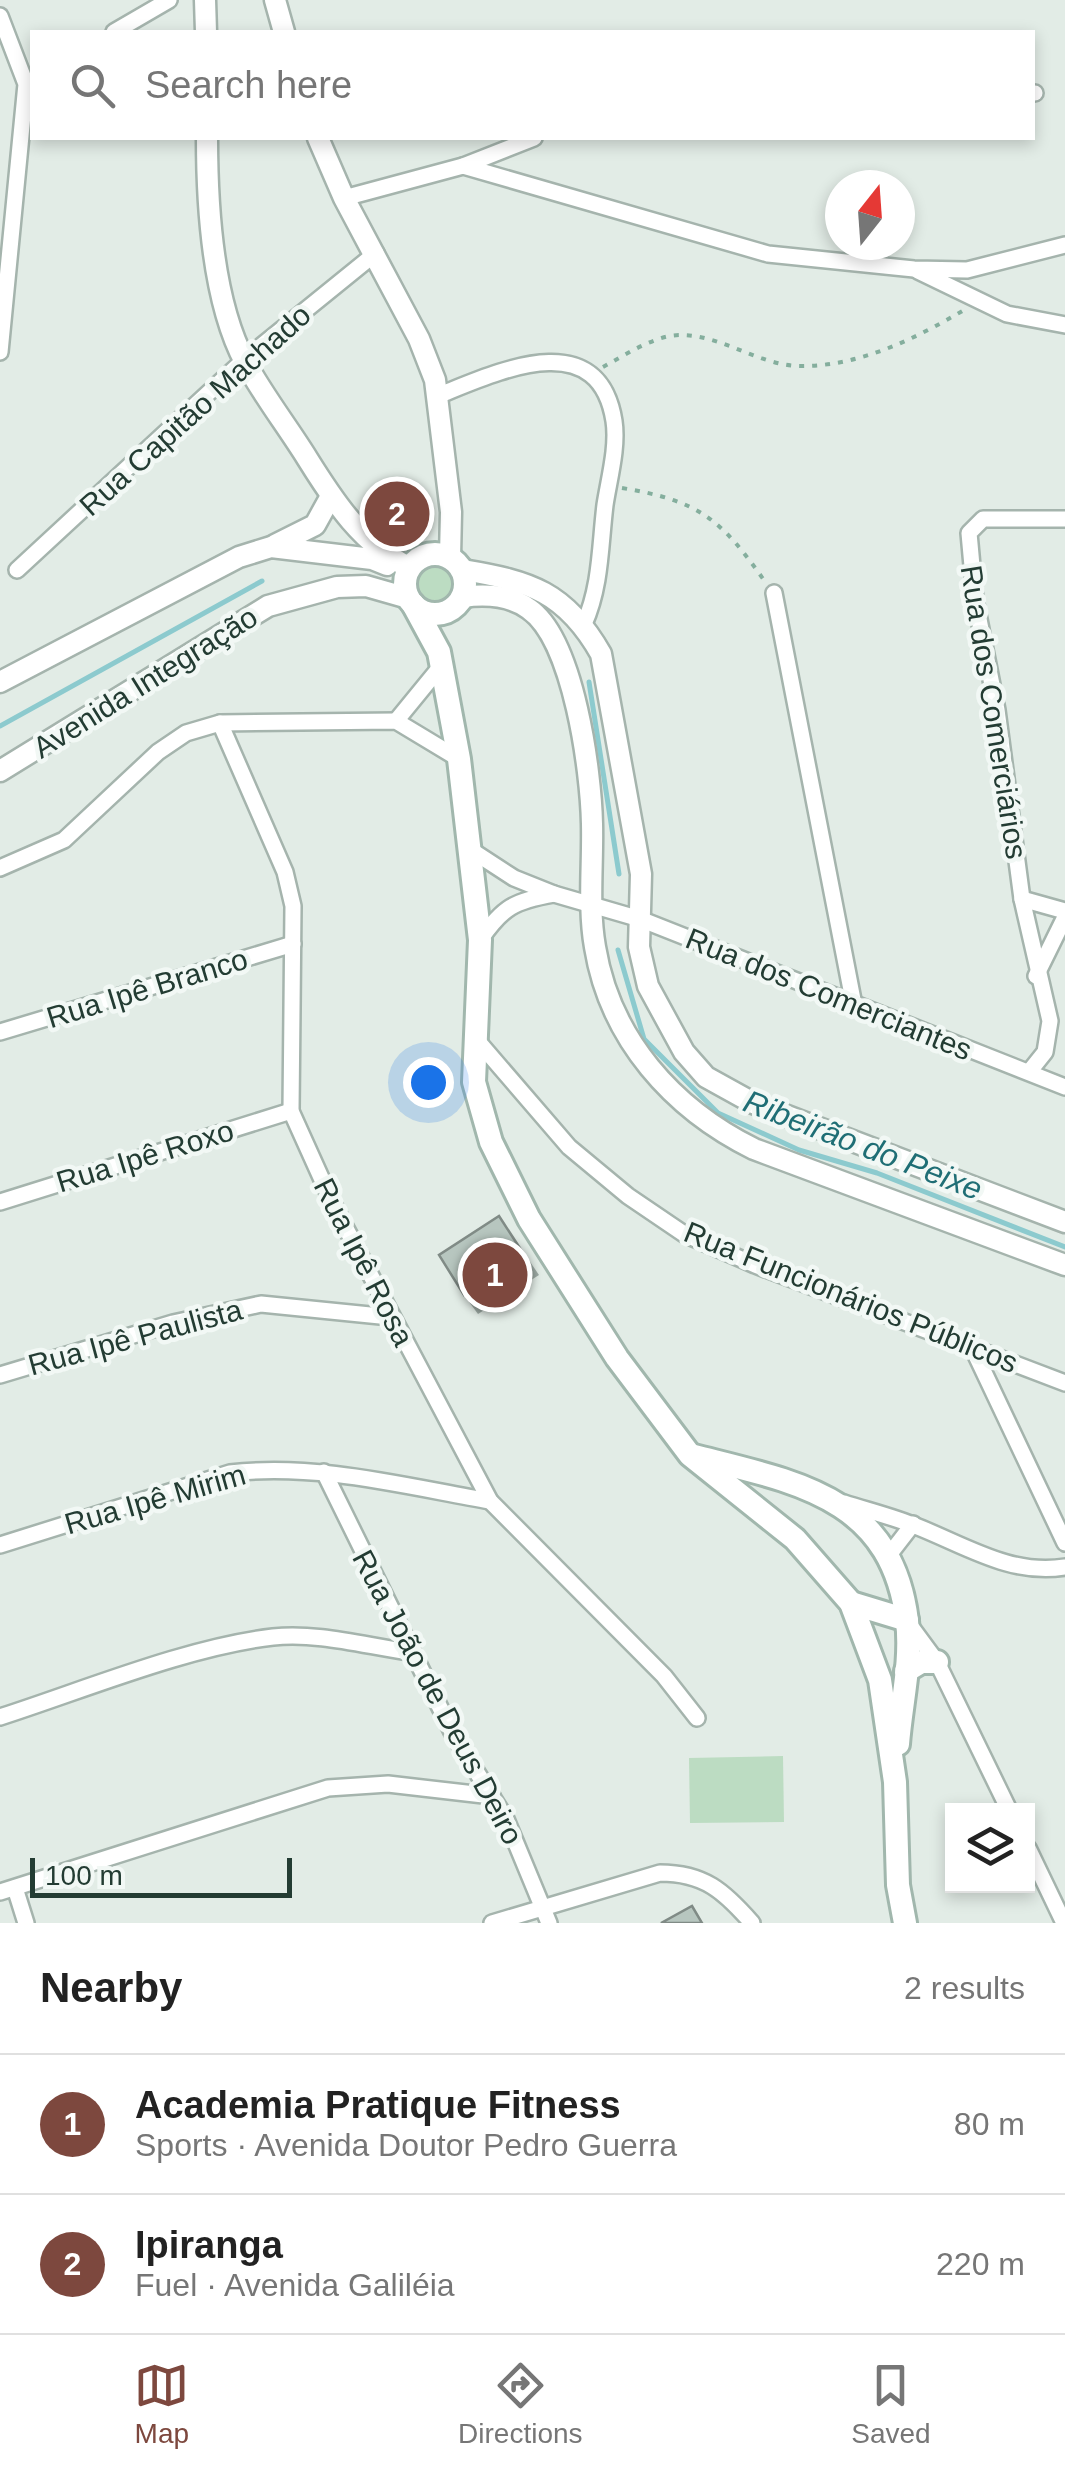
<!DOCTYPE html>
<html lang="en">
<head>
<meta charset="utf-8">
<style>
	:root { --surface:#fff; --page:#f6f6f6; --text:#222; --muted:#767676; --line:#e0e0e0; --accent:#7d483e }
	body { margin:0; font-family:Arial,sans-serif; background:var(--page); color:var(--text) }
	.controls { position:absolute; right:30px; bottom:30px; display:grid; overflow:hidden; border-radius:0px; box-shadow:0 5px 15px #0003 }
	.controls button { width:90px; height:90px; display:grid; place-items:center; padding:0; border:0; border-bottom:2px solid var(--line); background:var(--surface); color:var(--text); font:50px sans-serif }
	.compass { position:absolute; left:825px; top:170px; width:90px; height:90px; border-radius:50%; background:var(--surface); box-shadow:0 5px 15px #0003; rotate:17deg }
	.scale { position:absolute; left:30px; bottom:25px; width:262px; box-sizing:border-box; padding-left:10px; border:5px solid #233c33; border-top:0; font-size:28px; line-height:35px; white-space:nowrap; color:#233c33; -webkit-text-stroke:8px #f2f8f5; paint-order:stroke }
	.you { position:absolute; left:428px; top:1082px; width:35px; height:35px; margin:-25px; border:8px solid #fff; border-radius:50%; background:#1a73e8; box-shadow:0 0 0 15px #1a73e833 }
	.badge { display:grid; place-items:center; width:65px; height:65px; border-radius:50%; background:var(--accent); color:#fff; font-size:32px; font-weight:700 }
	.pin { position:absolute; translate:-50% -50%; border:5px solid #fff; box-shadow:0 2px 10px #0006 }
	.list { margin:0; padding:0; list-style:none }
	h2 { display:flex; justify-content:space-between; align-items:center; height:130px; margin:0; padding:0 40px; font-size:42px }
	h2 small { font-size:32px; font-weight:400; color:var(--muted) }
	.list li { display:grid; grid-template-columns:65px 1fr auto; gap:30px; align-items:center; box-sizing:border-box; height:140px; padding:0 40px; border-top:2px solid var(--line) }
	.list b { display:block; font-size:38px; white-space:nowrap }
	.list p { margin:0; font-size:32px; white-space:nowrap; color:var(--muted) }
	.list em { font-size:32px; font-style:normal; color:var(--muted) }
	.icon { flex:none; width:55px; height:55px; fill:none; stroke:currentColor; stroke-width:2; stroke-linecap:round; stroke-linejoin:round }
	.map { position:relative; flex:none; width:1065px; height:1923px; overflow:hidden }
	.search { position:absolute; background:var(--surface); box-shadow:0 5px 15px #0003; left:30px; right:30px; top:30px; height:110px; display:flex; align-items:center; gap:25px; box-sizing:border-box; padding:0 35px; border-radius:0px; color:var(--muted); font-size:38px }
	.sheet { height:410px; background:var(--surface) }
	nav { display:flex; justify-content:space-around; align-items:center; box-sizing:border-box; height:140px; border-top:2px solid var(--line); background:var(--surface); font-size:28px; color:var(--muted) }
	nav a { display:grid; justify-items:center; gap:5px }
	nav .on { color:var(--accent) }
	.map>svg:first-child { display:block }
</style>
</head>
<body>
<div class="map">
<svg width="1065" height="1923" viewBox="0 0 1065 1923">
	<rect width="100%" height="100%" fill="#e2ece6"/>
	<g fill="#bcdcc2">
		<circle cx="435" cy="582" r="24"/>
		<polygon points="783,1756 784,1822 690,1823 689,1758"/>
	</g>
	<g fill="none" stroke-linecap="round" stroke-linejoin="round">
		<g stroke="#8ccace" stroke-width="5">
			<polyline points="589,682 619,874"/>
			<polyline points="0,726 262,581"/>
			<polyline points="618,950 644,1039 718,1113 799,1150 877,1173 1065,1247"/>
		</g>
		<defs>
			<g id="minor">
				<polyline points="0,16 26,84 0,352"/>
				<polyline points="114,32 169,0"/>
				<polyline points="1032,93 1035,93"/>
				<polyline points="463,166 534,138"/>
				<polyline points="344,198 463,166 768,254 914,269 967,270 1065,245"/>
				<polyline points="918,271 1007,314 1065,325"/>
				<path d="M437,396C493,374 598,322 614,421C618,447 609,479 605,505C600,546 601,586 584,624"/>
				<polyline points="17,570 244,360 376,253"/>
				<polyline points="774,593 854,1005"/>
				<polyline points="396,721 441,666"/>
				<polyline points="220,723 285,872 293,906 291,1111 332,1202 490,1501 664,1676 697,1718"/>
				<polyline points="471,850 514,878 554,894 640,919 1065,1087"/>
				<polyline points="0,868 64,840 158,752 186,733 220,723 396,721 459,759"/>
				<polyline points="1022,899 1065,911"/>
				<path d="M480,940C503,907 514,901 554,894"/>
				<polyline points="1036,976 1065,917"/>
				<polyline points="0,1032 293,944"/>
				<polyline points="476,1039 569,1147 628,1196 684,1234 755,1265 1065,1383"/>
				<polyline points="1029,1072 1045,1052 1050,1021 1022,899 997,710 975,599 969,533 983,519 1065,519"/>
				<polyline points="0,1202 291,1111"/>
				<polyline points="973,1349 1065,1543"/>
				<polyline points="0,1375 173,1323 261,1304 390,1317"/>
				<polyline points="324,1472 453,1734 506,1819 549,1923"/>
				<path d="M844,1503C869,1511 894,1517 918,1527C966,1546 1012,1576 1065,1567"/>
				<path d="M0,1545L230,1473C317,1463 404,1486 490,1501"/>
				<polyline points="889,1555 913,1524"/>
				<polyline points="909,1624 937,1662 1009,1810"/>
				<path d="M0,1717C84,1690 187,1647 273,1637C317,1632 366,1646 410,1652"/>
				<polyline points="1028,1848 1064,1923"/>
				<polyline points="15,1888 26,1923"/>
				<polyline points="0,1892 328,1788 388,1784 492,1796"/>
				<path d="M492,1923L660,1873C704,1873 724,1891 752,1923"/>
			</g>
			<g id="tertiary">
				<polyline points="205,0 206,32"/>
				<polyline points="275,0 284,32"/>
				<path d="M207,138C207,206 212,300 245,362C263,395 287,426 307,458C335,503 362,544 410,568"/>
				<polyline points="318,138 344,198 419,339 435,380 451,512 450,557"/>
				<polyline points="275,545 315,525 331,496"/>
				<path d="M463,570C530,581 566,592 601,654L641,874L639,947L648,986L684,1052L706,1077L753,1103L1065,1222"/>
				<path d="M463,597C485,594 510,595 529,609C574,640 591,772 592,824C593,864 588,908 595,947C610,1039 673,1109 754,1149L1065,1265"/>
				<polyline points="0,682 239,557 271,547 372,559 387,565"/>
				<polyline points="0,771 268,606 337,587 366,586 408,598"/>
			</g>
			<g id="secondary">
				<circle cx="435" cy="584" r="30"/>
				<polyline points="413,604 439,652 459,759 480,940 474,1082 491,1142 529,1219 617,1358 690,1455 795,1539 851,1603 880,1680 895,1782 898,1885 905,1923"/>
				<path d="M694,1456C796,1482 892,1497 907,1621C912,1661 901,1704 898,1744"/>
				<polyline points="851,1603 907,1620"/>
				<polyline points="906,1671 921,1662 937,1662"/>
			</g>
		</defs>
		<use href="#minor" stroke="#a5b4ad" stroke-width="20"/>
		<use href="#tertiary" stroke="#a5b4ad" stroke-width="25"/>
		<use href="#secondary" stroke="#a1b7ad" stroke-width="28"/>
		<g stroke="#84ae9d" stroke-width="4" stroke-dasharray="5 8" stroke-linecap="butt">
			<path d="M603,367C623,356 643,343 665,337C710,326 754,365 799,366C858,367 915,339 964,310"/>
			<path d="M622,488C700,501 721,519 766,583"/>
		</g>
		<use href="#minor" stroke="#fff" stroke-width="15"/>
		<use href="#tertiary" stroke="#fff" stroke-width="20"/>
		<use href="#secondary" stroke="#fff" stroke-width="22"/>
	</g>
	<polygon fill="#9daaa4" points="499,1216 539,1275 478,1314 464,1295"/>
	<g fill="#b7c6bf" stroke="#808b86" stroke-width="2.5">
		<polygon points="499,1216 525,1256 464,1295 439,1255"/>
		<polygon points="692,1906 702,1923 661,1923"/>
	</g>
	<g text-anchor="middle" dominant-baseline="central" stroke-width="9" stroke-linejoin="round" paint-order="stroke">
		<g font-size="30" fill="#233c33" stroke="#f2f8f5">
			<text transform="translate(195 410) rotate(-42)">Rua Capitão Machado</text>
			<text transform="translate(145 682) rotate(-32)">Avenida Integração</text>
			<text transform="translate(994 712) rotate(81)">Rua dos Comerciários</text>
			<text transform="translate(147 988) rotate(-17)">Rua Ipê Branco</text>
			<text transform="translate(829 994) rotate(22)">Rua dos Comerciantes</text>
			<text transform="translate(145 1156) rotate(-17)">Rua Ipê Roxo</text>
			<text transform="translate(364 1262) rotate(63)">Rua Ipê Rosa</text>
			<text transform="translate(851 1297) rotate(22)">Rua Funcionários Públicos</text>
			<text transform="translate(135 1337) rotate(-15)">Rua Ipê Paulista</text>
			<text transform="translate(155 1499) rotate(-16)">Rua Ipê Mirim</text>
			<text transform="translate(438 1697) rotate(62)">Rua João de Deus Deiro</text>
		</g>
		<g font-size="32" font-style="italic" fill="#1f6e75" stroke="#f2f8f5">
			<text transform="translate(863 1145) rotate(21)">Ribeirão do Peixe</text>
		</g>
	</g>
</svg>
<div class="controls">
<button><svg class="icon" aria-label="layers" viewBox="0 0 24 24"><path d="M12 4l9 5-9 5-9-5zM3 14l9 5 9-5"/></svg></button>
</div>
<svg class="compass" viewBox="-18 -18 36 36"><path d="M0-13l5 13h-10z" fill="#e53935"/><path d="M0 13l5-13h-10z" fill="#767676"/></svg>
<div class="scale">100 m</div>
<div class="you"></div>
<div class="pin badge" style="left:495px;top:1275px">1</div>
<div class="pin badge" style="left:397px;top:514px">2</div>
<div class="search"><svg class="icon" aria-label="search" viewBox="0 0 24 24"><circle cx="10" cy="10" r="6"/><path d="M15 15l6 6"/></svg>Search here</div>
</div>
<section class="sheet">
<h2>Nearby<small>2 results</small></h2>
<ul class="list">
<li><span class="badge">1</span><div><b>Academia Pratique Fitness</b><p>Sports · Avenida Doutor Pedro Guerra</p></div><em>80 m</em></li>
<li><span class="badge">2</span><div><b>Ipiranga</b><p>Fuel · Avenida Galiléia</p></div><em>220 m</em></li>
</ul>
</section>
<nav>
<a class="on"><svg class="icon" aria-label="map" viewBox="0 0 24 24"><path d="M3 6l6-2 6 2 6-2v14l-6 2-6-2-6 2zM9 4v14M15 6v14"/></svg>Map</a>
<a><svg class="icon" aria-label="directions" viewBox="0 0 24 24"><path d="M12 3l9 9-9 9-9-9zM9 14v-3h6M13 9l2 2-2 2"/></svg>Directions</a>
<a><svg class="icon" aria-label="saved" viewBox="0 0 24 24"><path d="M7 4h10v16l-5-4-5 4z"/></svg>Saved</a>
</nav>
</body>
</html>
